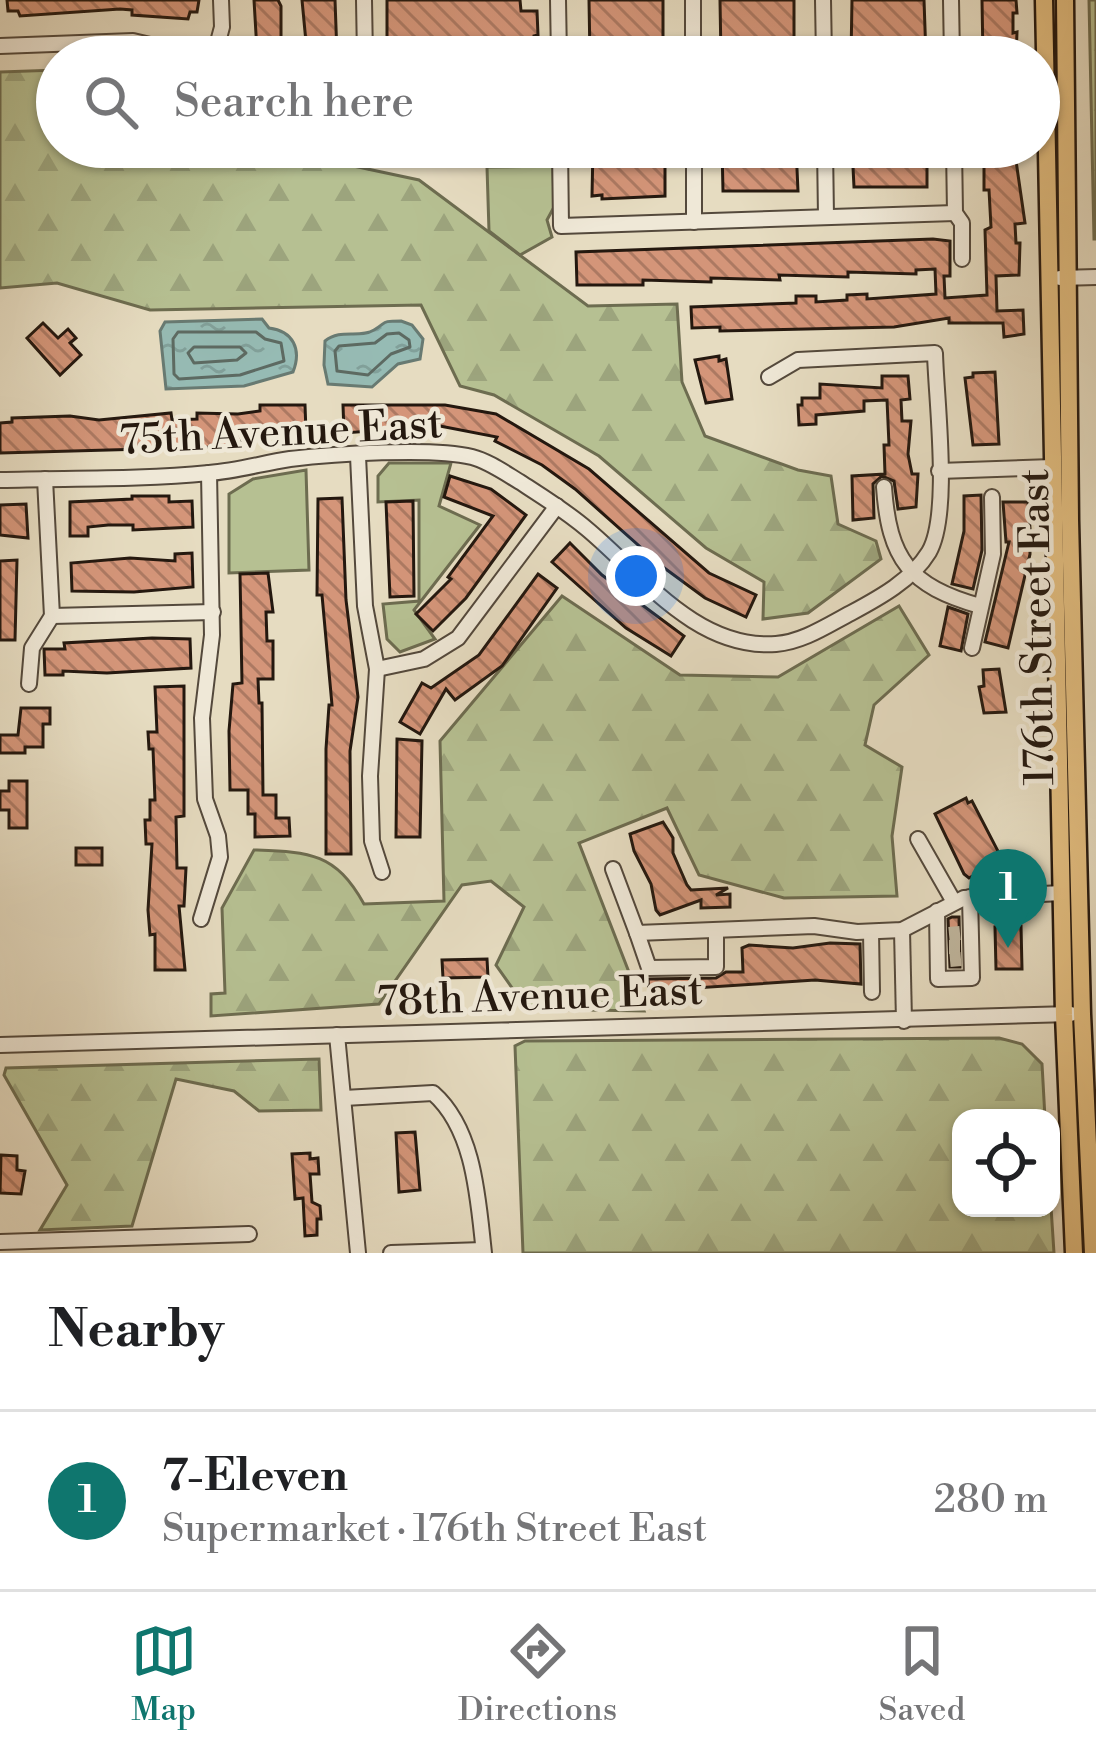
<!DOCTYPE html>
<html lang="en">
<head>
<meta charset="utf-8">
<style>
	:root { --surface:#fff; --page:#f6f6f6; --text:#202124; --muted:#757577; --line:#e0e0e0; --accent:#0f766e }
	body { margin:0; font-family:"Libre Bodoni",serif; background:var(--page); color:var(--text) }
	.controls { position:absolute; right:36px; bottom:36px; display:grid; overflow:hidden; border-radius:24px; box-shadow:0 3px 9px #0004 }
	.controls button { width:108px; height:108px; display:grid; place-items:center; padding:0; border:0; border-bottom:3px solid var(--line); background:var(--surface); color:var(--text); font:60px sans-serif }
	.you { position:absolute; left:636px; top:576px; width:42px; height:42px; margin:-30px; border:9px solid #fff; border-radius:50%; background:#1a73e8; box-shadow:0 0 0 18px #1a73e833 }
	.badge { display:grid; place-items:center; width:78px; height:78px; border-radius:50%; background:var(--accent); color:#fff; font-size:39px; font-weight:700 }
	.pin { position:absolute; translate:-50% -99px; filter:drop-shadow(0 3px 6px #0008) }
	.pin::after { content:''; position:absolute; top:63px; width:42px; height:36px; background:inherit; clip-path:polygon(0 0,100% 0,50% 100%) }
	.list { margin:0; padding:0; list-style:none }
	h2 { display:flex; justify-content:space-between; align-items:center; height:156px; margin:0; padding:0 48px; font-size:51px }
	h2 small { font-size:39px; font-weight:400; color:var(--muted) }
	.list li { display:grid; grid-template-columns:78px 1fr auto; gap:36px; align-items:center; box-sizing:border-box; height:180px; padding:0 48px; border-top:3px solid var(--line) }
	.list b { display:block; font-size:45px; white-space:nowrap }
	.list p { margin:0; font-size:39px; white-space:nowrap; color:var(--muted) }
	.list em { font-size:39px; font-style:normal; color:var(--muted) }
	.icon { flex:none; width:66px; height:66px; fill:none; stroke:currentColor; stroke-width:2; stroke-linecap:round; stroke-linejoin:round }
	.map { position:relative; flex:none; width:1096px; height:1253px; overflow:hidden }
	.search { position:absolute; background:var(--surface); box-shadow:0 3px 9px #0004; left:36px; right:36px; top:36px; height:132px; display:flex; align-items:center; gap:30px; box-sizing:border-box; padding:0 42px; border-radius:66px; color:var(--muted); font-size:45px }
	.sheet { height:336px; background:var(--surface) }
	nav { display:flex; justify-content:space-around; align-items:center; box-sizing:border-box; height:168px; border-top:3px solid var(--line); background:var(--surface); font-size:33px; color:var(--muted) }
	nav a { display:grid; justify-items:center; gap:6px }
	nav .on { color:var(--accent) }
	.map>svg:first-child { display:block }
</style>
</head>
<body>
<div class="map">
<svg width="1096" height="1253" viewBox="0 0 1096 1253">
	<defs>
		<pattern id="forest-firs" width="22" height="20" patternUnits="userSpaceOnUse" patternTransform="scale(3)"><rect width="22" height="20" fill="#b6c092"/><path d="M5 1l3.5 6h-7zM16 11l3.5 6h-7z" fill="#9ca47d"/></pattern>
		<pattern id="water-ripples" width="26" height="14" patternUnits="userSpaceOnUse" patternTransform="scale(3)"><rect width="26" height="14" fill="#96bbb4"/><path d="M2 4q2-2 4 0t4 0M15 11q2-2 4 0t4 0" fill="none" stroke="#81a09a"/></pattern>
		<pattern id="building-back-hatch" width="6" height="6" patternUnits="userSpaceOnUse" patternTransform="scale(3)"><rect width="6" height="6" fill="#d49579"/><path d="M-1 5l2 2M0 0l6 6M5-1l2 2" fill="none" stroke="#ac7962"/></pattern>
	</defs>
	<rect width="100%" height="100%" fill="#e6dcc1"/>
	<filter id="stains"><feTurbulence type="fractalNoise" baseFrequency=".00167" numOctaves="4"/><feColorMatrix values="0 0 0 0 .2 0 0 0 0 .09 0 0 0 0 .02 0 0 0 .5 -.17"/></filter>
	<radialGradient id="worn" r=".72"><stop offset=".6" stop-color="#630" stop-opacity="0"/><stop offset="1" stop-color="#630" stop-opacity=".3"/></radialGradient>
	<g fill="url(#forest-firs)" stroke="#6d6c50" stroke-width="3">
		<polygon points="1089,0 1096,0 1096,239 1094,239"/>
		<polygon points="57,70 57,147 224,147 225,158 297,154 419,180 588,306 677,304 682,382 705,436 798,470 831,476 838,524 876,541 881,559 808,613 763,619 764,582 706,548 599,456 494,395 460,386 421,305 150,310 57,283 0,288 0,72"/>
		<path d="M562,596L680,675L778,677L899,606L929,655L874,705L865,745L902,767L892,836L897,896L784,898L699,875L667,808L579,843L644,1011L527,1009L496,965L524,907L491,881L462,885L379,1004L211,1016V994L225,993L222,908L254,850C309,852 335,852 364,904L444,901L440,741Z"/>
		<polygon points="999,1038 1022,1044 1042,1064 1045,1118 961,1118 961,1208 1051,1207 1054,1253 523,1253 515,1046 525,1041"/>
		<polygon points="319,1059 321,1110 259,1111 234,1091 176,1079 132,1226 40,1230 67,1185 4,1075 6,1068"/>
	</g>
	<g fill="#b6c092" stroke="#6d6c50" stroke-width="3">
		<polygon points="553,166 554,207 547,220 552,237 520,255 489,231 487,167"/>
		<polygon points="389,463 451,463 439,506 480,525 414,610 435,639 400,652 387,639 383,604 419,601 419,500 378,502 378,476"/>
		<polygon points="306,470 309,570 229,573 229,494 253,479"/>
	</g>
	<g fill="url(#water-ripples)" stroke="#687a72" stroke-width="3">
		<path d="M262,319L269,328C293,331 302,349 293,372L244,386L166,389L160,331L165,322Z"/>
		<path d="M401,321L412,325L423,339L420,359L398,364L372,387L328,384L324,365L325,341C341,328 359,339 374,330C388,322 380,321 401,321Z"/>
	</g>
	<g fill="none" stroke-linecap="round" stroke-linejoin="round">
		<g stroke="#5d6a62" stroke-width="3">
			<polygon points="178,332 256,332 265,339 281,343 284,361 240,375 179,379 174,374 173,339"/>
			<polygon points="399,333 409,340 410,347 391,354 368,375 337,371 335,351 339,346 375,343 387,334"/>
			<polygon points="194,347 240,347 246,353 237,360 194,363 188,353"/>
		</g>
	</g>
	<g fill="url(#building-back-hatch)" stroke="#24180f" stroke-width="3">
		<polygon points="7,0 199,0 197,12 190,12 188,19 132,15 132,10 120,9 20,16 18,11 8,11"/>
		<polygon points="254,0 278,0 281,6 281,52 257,51"/>
		<polygon points="302,0 335,0 337,55 303,57 302,42 306,42"/>
		<polygon points="387,0 520,0 521,11 537,11 538,35 534,36 534,40 487,44 391,45 387,41"/>
		<polygon points="589,0 663,0 663,57 590,57"/>
		<polygon points="720,0 794,0 794,56 721,57"/>
		<polygon points="852,0 924,0 926,57 851,57"/>
		<polygon points="982,0 1016,0 1017,13 1013,13 1013,33 1017,32 1016,57 983,57"/>
		<polygon points="534,147 535,161 500,162 500,148"/>
		<polygon points="593,147 665,148 665,196 602,199 602,195 592,196"/>
		<polygon points="722,147 796,147 798,191 723,191"/>
		<polygon points="852,147 927,147 927,187 854,187"/>
		<polygon points="984,147 1014,147 1025,223 1015,224 1016,243 1020,243 1019,275 996,276 997,311 1023,310 1024,334 1004,337 1003,323 949,323 949,318 894,327 720,331 720,327 692,328 691,307 796,303 796,296 816,296 816,302 847,300 847,295 867,294 867,299 936,294 935,269 916,270 916,274 848,272 848,277 779,275 780,280 711,278 711,282 643,280 643,285 577,285 576,252 933,239 950,241 950,276 944,276 945,298 987,295 985,230 991,227 989,190 984,190"/>
		<polygon points="43,323 58,338 68,329 76,338 70,343 81,355 60,375 27,338"/>
		<polygon points="719,356 719,361 726,359 732,399 706,403 695,360"/>
		<polygon points="995,372 999,444 973,445 965,378 973,377 973,373"/>
		<polygon points="882,376 908,376 910,399 901,400 902,421 911,421 908,454 912,474 918,474 916,507 898,509 894,481 882,476 873,484 874,518 853,520 852,476 885,474 884,445 889,445 887,400 864,401 864,411 816,415 816,424 799,425 798,405 802,405 802,398 820,398 820,384 882,388"/>
		<polygon points="260,405 305,405 306,432 276,432 276,436 251,437 251,440 235,441 235,445 217,447 0,453 0,423 12,422 12,418 70,416 99,420 171,413 172,420 197,419 197,413 238,414 260,411"/>
		<polygon points="343,405 445,405 496,414 589,469 709,573 756,595 746,617 705,598 663,567 575,489 542,465 495,441 497,437 440,426 344,433"/>
		<polygon points="450,476 491,489 526,515 466,598 433,631 416,614 451,579 448,577 493,516 444,497"/>
		<polygon points="981,495 982,550 973,589 952,584 964,531 964,496"/>
		<polygon points="132,496 169,496 169,502 192,501 193,527 133,530 133,525 108,525 88,527 88,536 70,536 70,502 132,499"/>
		<polygon points="342,498 346,600 358,697 350,751 351,854 326,854 326,749 329,705 332,705 322,595 317,595 318,499"/>
		<polygon points="413,501 414,596 390,597 386,502"/>
		<polygon points="1003,502 1028,502 1030,528 1030,554 1008,648 985,642 1009,542 1006,542"/>
		<polygon points="26,504 28,538 0,535 0,505"/>
		<polygon points="570,543 602,575 684,636 671,656 626,628 552,562"/>
		<polygon points="192,553 193,587 134,592 72,591 71,563 130,558 175,561 175,554"/>
		<polygon points="17,560 15,640 0,640 0,561"/>
		<polygon points="268,573 273,612 266,612 267,641 273,641 273,679 258,679 259,703 262,703 263,795 276,795 276,818 289,818 290,836 255,837 255,814 248,814 248,790 230,790 229,731 233,684 242,683 240,574"/>
		<polygon points="538,574 557,588 502,666 455,700 446,689 420,734 400,722 422,683 431,688 479,655"/>
		<polygon points="948,607 968,614 961,651 940,646"/>
		<polygon points="152,638 190,639 191,668 107,673 63,671 63,675 45,675 44,649 65,649 64,643"/>
		<polygon points="999,669 1006,712 984,713 979,687 984,686 983,670"/>
		<polygon points="184,686 184,816 176,817 177,868 186,868 184,906 179,906 185,970 155,970 155,934 150,935 148,910 152,844 146,844 145,820 150,820 150,800 155,800 153,749 149,749 148,732 157,732 155,687"/>
		<polygon points="21,708 50,708 50,724 43,724 43,747 25,747 25,753 0,753 0,735 18,735"/>
		<polygon points="397,739 422,741 420,837 396,837"/>
		<polygon points="9,781 27,781 27,828 9,828 9,810 0,810 0,791 9,791"/>
		<polygon points="966,798 968,803 972,801 1000,855 1000,861 969,878 964,874 935,814"/>
		<polygon points="663,822 673,838 673,853 687,885 691,890 728,888 716,895 730,894 730,907 701,908 701,900 660,915 656,910 651,884 634,851 630,834"/>
		<rect x="76" y="848" width="26" height="17"/>
		<polygon points="952,917 959,917 960,967 950,967 948,919"/>
		<polygon points="1021,926 1022,969 996,969 995,927"/>
		<polygon points="830,943 860,944 861,984 815,980 649,991 648,979 716,978 726,972 743,972 742,948 749,945 793,948"/>
		<polygon points="487,959 488,977 443,978 442,960"/>
		<polygon points="415,1132 420,1190 399,1192 396,1133"/>
		<polygon points="310,1153 310,1159 318,1158 319,1174 310,1174 312,1202 320,1206 321,1219 317,1219 317,1235 305,1236 303,1198 295,1199 292,1154"/>
		<polygon points="1,1155 17,1156 17,1170 25,1171 21,1194 0,1193"/>
	</g>
	<g fill="none" stroke-linecap="round" stroke-linejoin="round">
		<g stroke="#bfb59d" stroke-width="14" stroke-dasharray="14 7" stroke-linecap="butt">
			<polyline points="949,934 960,933"/>
			<polyline points="949,947 960,947"/>
			<polyline points="950,960 961,959"/>
		</g>
		<defs>
			<g id="minor">
				<polyline points="364,0 365,57"/>
				<polyline points="558,0 559,57"/>
				<polyline points="693,0 693,57"/>
				<polyline points="823,0 824,57"/>
				<polyline points="951,0 952,57"/>
				<polyline points="0,46 133,41 201,57"/>
				<polyline points="214,57 222,27 221,0"/>
				<polyline points="560,147 561,226 955,213"/>
				<polyline points="694,147 694,222"/>
				<polyline points="825,147 826,217"/>
				<polyline points="954,147 955,213 962,223 962,259"/>
				<polyline points="1060,278 1096,277"/>
				<polyline points="358,456 365,606 377,669 370,776 372,841 382,872"/>
				<polyline points="939,471 1052,467"/>
				<polyline points="45,479 52,616"/>
				<path d="M0,480C69,478 140,480 209,473C237,471 263,463 290,459C332,454 432,447 472,457C488,461 505,473 520,482C543,497 566,511 587,529C641,574 696,650 776,644C803,642 828,625 851,613C879,598 912,580 929,552C951,514 936,399 935,353L798,360L769,377"/>
				<path d="M884,487C889,559 909,586 980,606"/>
				<polyline points="52,616 213,612"/>
				<polyline points="972,648 993,554 992,497"/>
				<polyline points="377,669 424,659 458,638 557,506"/>
				<polyline points="29,684 32,648 52,616"/>
				<polyline points="918,839 954,902"/>
				<polyline points="613,869 637,933 814,926 857,932 902,930 964,898 1062,893"/>
				<polyline points="937,911 938,979 972,978 970,897"/>
				<polyline points="201,919 220,857 218,836 205,799 202,718 212,635 209,473"/>
				<polyline points="902,930 904,1021"/>
				<polyline points="871,932 872,992"/>
				<polyline points="637,933 649,968 716,967 716,930"/>
				<polyline points="337,1035 358,1253"/>
				<polyline points="0,1045 1071,1014"/>
				<path d="M344,1098L433,1093C475,1130 478,1200 484,1253"/>
				<polyline points="0,1242 249,1234"/>
				<polyline points="391,1253 483,1250"/>
			</g>
			<g id="major">
				<polyline points="1044,0 1064,1015 1074,1253"/>
				<polyline points="1065,0 1070,520 1082,1014 1093,1253"/>
			</g>
		</defs>
		<use href="#minor" stroke="#54493c" stroke-width="18"/>
		<use href="#major" stroke="#24180f" stroke-width="21"/>
		<use href="#minor" stroke="#efe8d7" stroke-width="14"/>
		<use href="#major" stroke="#e3be80" stroke-width="16"/>
	</g>
	<g text-anchor="middle" dominant-baseline="central" stroke-width="9" stroke-linejoin="round" paint-order="stroke">
		<g font-size="42" fill="#24180f" stroke="#efe8d7">
			<text transform="translate(281 433) rotate(-3)">75th Avenue East</text>
			<text transform="translate(1038 627) rotate(-91)">176th Street East</text>
			<text transform="translate(540 997) rotate(-2)">78th Avenue East</text>
		</g>
	</g>
	<rect width="100%" height="100%" filter="url(#stains)"/>
	<rect width="100%" height="100%" fill="url(#worn)"/>
</svg>
<div class="controls">
<button><svg class="icon" aria-label="locate" viewBox="0 0 24 24"><circle cx="12" cy="12" r="6"/><path d="M12 2v4M12 18v4M2 12h4M18 12h4"/></svg></button>
</div>
<div class="you"></div>
<div class="pin badge" style="left:1008px;top:948px">1</div>
<div class="search"><svg class="icon" aria-label="search" viewBox="0 0 24 24"><circle cx="10" cy="10" r="6"/><path d="M15 15l6 6"/></svg>Search here</div>
</div>
<section class="sheet">
<h2>Nearby<small></small></h2>
<ul class="list">
<li><span class="badge">1</span><div><b>7-Eleven</b><p>Supermarket · 176th Street East</p></div><em>280 m</em></li>
</ul>
</section>
<nav>
<a class="on"><svg class="icon" aria-label="map" viewBox="0 0 24 24"><path d="M3 6l6-2 6 2 6-2v14l-6 2-6-2-6 2zM9 4v14M15 6v14"/></svg>Map</a>
<a><svg class="icon" aria-label="directions" viewBox="0 0 24 24"><path d="M12 3l9 9-9 9-9-9zM9 14v-3h6M13 9l2 2-2 2"/></svg>Directions</a>
<a><svg class="icon" aria-label="saved" viewBox="0 0 24 24"><path d="M7 4h10v16l-5-4-5 4z"/></svg>Saved</a>
</nav>
</body>
</html>
